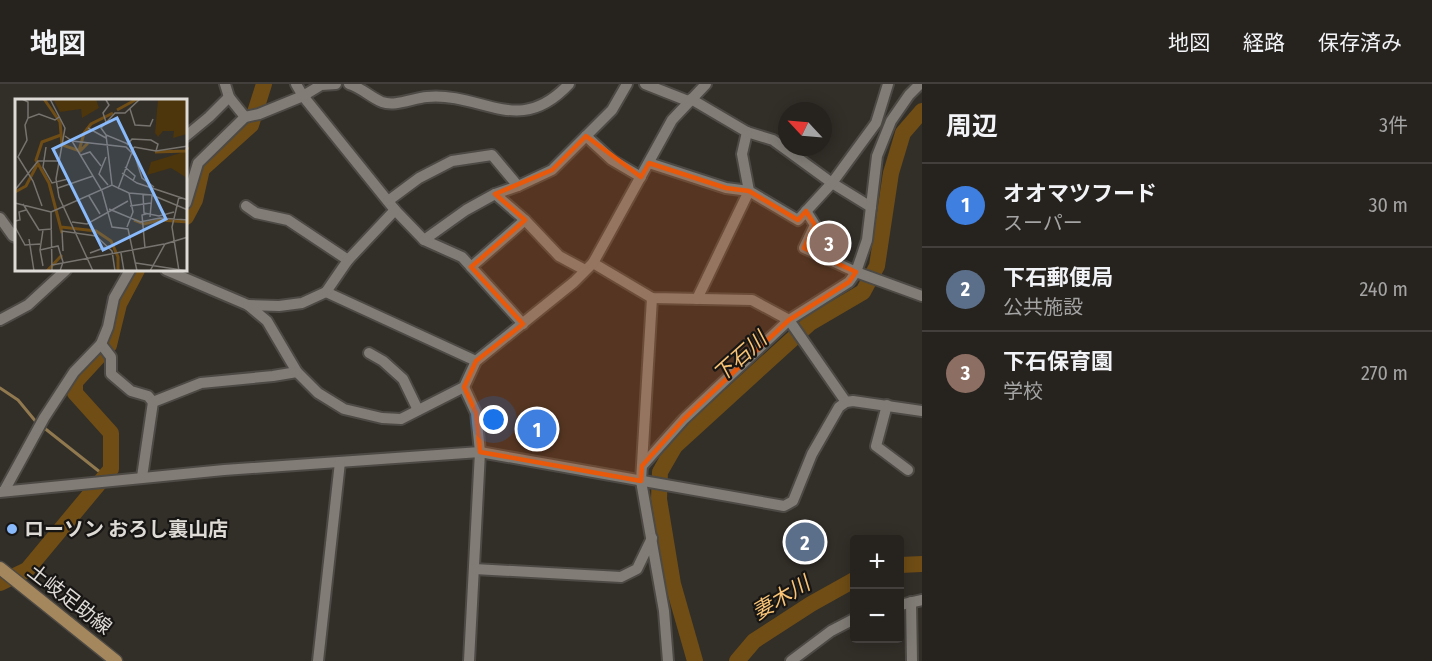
<!DOCTYPE html>
<html lang="ja">
<head>
<meta charset="utf-8">
<style>
	:root { --surface:#26221e; --page:#2e2a27; --text:#f1f3f6; --muted:#a4a4a4; --line:#423f3c; --accent:#89bafc }
	body { margin:0; font-family:"Fira Sans Condensed","Noto Sans JP",sans-serif; background:var(--page); color:var(--text) }
	.controls { position:absolute; right:18px; bottom:18px; display:grid; overflow:hidden; border-radius:6px; box-shadow:0 3px 15px #0003 }
	.controls button { width:54px; height:54px; display:grid; place-items:center; padding:0; border:0; border-bottom:2px solid var(--line); background:var(--surface); color:var(--text); font:30px sans-serif }
	.compass { position:absolute; left:778px; top:18px; width:54px; height:54px; border-radius:50%; background:var(--surface); box-shadow:0 3px 15px #0003; rotate:296deg }
	.you { position:absolute; left:494px; top:336px; width:21px; height:21px; margin:-15px; border:4px solid #fff; border-radius:50%; background:#1a73e8; box-shadow:0 0 0 9px #1a73e833 }
	.badge { display:grid; place-items:center; width:39px; height:39px; border-radius:50%; background:var(--accent); color:#fff; font-size:20px; font-weight:700 }
	.pin { position:absolute; translate:-50% -50%; border:3px solid #fff; box-shadow:0 2px 6px #0006 }
	.list { margin:0; padding:0; list-style:none }
	h2 { display:flex; justify-content:space-between; align-items:center; height:78px; margin:0; padding:0 24px; font-size:26px }
	h2 small { font-size:20px; font-weight:400; color:var(--muted) }
	.list li { display:grid; grid-template-columns:39px 1fr auto; gap:18px; align-items:center; box-sizing:border-box; height:84px; padding:0 24px; border-top:2px solid var(--line) }
	.list b { display:block; font-size:22px; white-space:nowrap }
	.list p { margin:0; font-size:20px; white-space:nowrap; color:var(--muted) }
	.list em { font-size:20px; font-style:normal; color:var(--muted) }
	.map { position:relative; flex:none; width:922px; height:577px; overflow:hidden }
	header { display:flex; align-items:center; gap:36px; box-sizing:border-box; height:84px; padding:0 30px; background:var(--surface); border-bottom:2px solid var(--line) }
	header strong { font-size:28px }
	nav { display:flex; gap:33px; margin-inline-start:auto; font-size:21px }
	main { display:flex }
	aside { flex:1; background:var(--surface) }
	.map>svg:first-child { display:block }
</style>
</head>
<body>
<header>
<strong>地図</strong>
<nav><a>地図</a><a>経路</a><a>保存済み</a></nav>
</header>
<main>
<div class="map">
<svg width="922" height="577" viewBox="0 0 922 577">
	<rect width="100%" height="100%" fill="#322e28"/>
	<g fill="none" stroke-linecap="round" stroke-linejoin="round">
		<g stroke="#90784f" stroke-width="3">
			<polyline points="0,304 18,316 37,339"/>
			<polyline points="43,343 105,392"/>
		</g>
		<g stroke="#6f4d15" stroke-width="16">
			<polyline points="186,133 195,116 202,85 251,41 264,0"/>
			<polyline points="900,481 922,480"/>
			<polyline points="0,499 27,486 111,385 111,349 75,309 75,298 109,261 119,220 137,186"/>
			<polyline points="695,577 673,500 659,415 660,388 675,362 810,239 863,208 877,182 891,89 903,49 922,27"/>
			<polyline points="737,577 754,557 811,520 854,496"/>
		</g>
		<defs>
			<g id="minor">
				<polyline points="225,0 229,13 245,33"/>
				<polyline points="296,0 303,12 395,126 424,156 462,173 523,240"/>
				<path d="M349,0C362,4 370,13 382,18C395,23 413,14 427,13C484,8 518,54 569,0"/>
				<polyline points="645,0 688,17"/>
				<polyline points="691,15 747,48 773,56 832,99 871,123"/>
				<polyline points="186,52 209,33 229,13"/>
				<polyline points="586,52 612,76 641,93"/>
				<polyline points="649,79 726,104 749,107 798,136 832,99 876,39 888,0"/>
				<polyline points="495,110 525,136 559,172 585,186"/>
				<polyline points="388,117 419,94 452,77 492,71 518,102"/>
				<polyline points="186,119 198,79 245,33 259,30 303,12 321,1 336,0"/>
				<polyline points="246,122 256,129 288,136 348,176"/>
				<polyline points="806,127 815,141 804,164 856,188 922,212"/>
				<polyline points="0,134 13,152 16,153"/>
				<polyline points="424,156 466,126 495,110 518,102 552,86 612,26 627,0"/>
				<polyline points="593,179 652,214 752,216 789,236 846,318"/>
				<polyline points="471,183 525,136"/>
				<polyline points="166,186 248,221 267,237 297,288 318,309 344,325 382,334 401,335 464,303 476,277 574,198 593,179 672,36 706,0"/>
				<polyline points="326,208 476,277"/>
				<polyline points="652,214 641,397 664,527 668,577"/>
				<polyline points="697,215 749,107 742,70 747,48"/>
				<polyline points="248,221 279,222 302,219 326,208 348,176 395,126"/>
				<polyline points="0,236 28,221 66,186"/>
				<polyline points="101,260 111,273 111,290 131,307 148,312 153,318"/>
				<polyline points="369,269 383,277 403,295 418,326"/>
				<polyline points="464,303 476,329 480,368 469,577"/>
				<polyline points="887,321 876,362 908,386"/>
				<polyline points="642,382 684,335 789,236 849,198 856,188 867,156 877,72 891,37 909,11 920,0"/>
				<polyline points="142,393 153,318 201,299 273,292 297,288"/>
				<polyline points="4,407 44,334 74,288 101,260 108,243 114,214 130,186"/>
				<polyline points="0,408 224,386 480,368 784,422 793,417 812,370 839,323 846,318 853,317 922,327"/>
				<polyline points="474,485 621,493 637,485 652,454"/>
				<polyline points="911,518 912,577"/>
				<polyline points="900,521 922,516"/>
				<polyline points="318,577 340,378"/>
				<polyline points="791,577 831,547 854,535"/>
			</g>
			<polyline id="major" points="0,484 116,577"/>
		</defs>
		<use href="#minor" stroke="#4d4944" stroke-width="14"/>
		<use href="#major" stroke="#4d4944" stroke-width="15"/>
		<use href="#minor" stroke="#817c76" stroke-width="10"/>
		<use href="#major" stroke="#a4875d" stroke-width="12"/>
	</g>
	<path fill="#e8590c" fill-opacity="0.2" stroke="#e8590c" stroke-width="4.5" stroke-linejoin="round" d="M586,52L641,93L649,79L726,104L749,107L798,136L806,127L815,141L804,164L856,188L849,198L789,236L684,335L642,382L641,397L480,368L476,329L464,303L476,277L523,240L471,183L525,136L495,110L552,86Z"/>
	<circle fill="#89bafc" stroke="#181614" stroke-width="2" cx="12" cy="445" r="6"/>
	<g text-anchor="middle" dominant-baseline="central" stroke-width="4.5" stroke-linejoin="round" paint-order="stroke">
		<g font-size="20" font-weight="bold" fill="#dedbd7" stroke="#181614" text-anchor="start">
			<text x="24" y="445">ローソン おろし裏山店</text>
		</g>
		<g font-size="20" fill="#dedbd7" stroke="#181614">
			<text transform="translate(70 515) rotate(38)">土岐足助線</text>
		</g>
		<g font-size="21" font-style="italic" fill="#f9c475" stroke="#181614">
			<text transform="translate(740 273) rotate(-42)">下石川</text>
			<text transform="translate(781 514) rotate(-31)">妻木川</text>
		</g>
	</g>
	<g transform="translate(15 15)">
		<rect width="172" height="172" fill="#322e28"/>
		<path d="M38,0H81L84,9L67,19L66,10L45,13ZM143,0H172V35L158,39L159,32H148L143,38L140,34ZM172,52V79L156,69L132,76L136,63Z" fill="#4d350c"/>
		<path fill="none" stroke="#6f4d15" stroke-width="3" d="M29,0L45,23L47,46L65,52L73,44M102,11L122,0M46,36L27,43L21,61L34,84L47,134M64,52L69,34L76,25L98,14M140,53L171,52L173,48M0,93L11,87L22,66M119,121L129,125L145,121L173,123M46,128L81,132L96,142L103,158V172M32,172L47,156"/>
		<path fill="none" stroke="#77736e" stroke-width="1.5" d="M7,0L13,3V19M35,0L50,29L41,80L44,98L78,172M115,10L120,26L135,27L138,20M91,23L88,14L94,6L91,1M73,29L91,39M91,36L97,86M50,37L57,42L87,92L97,128L113,130L122,172M57,42L111,48L120,57L127,79L139,88M113,45L91,36L86,29L100,14H110L125,0M112,46L117,40L136,41L143,45L141,52M31,48L28,68L37,84L53,80M119,48L141,52L173,47M66,56L75,53L86,67M91,58L84,75L93,86M110,68L120,77L118,82M107,74L122,84L173,101M43,89L78,77M103,90L119,48M0,91L23,62H45M128,95L129,114L144,117L159,113M74,97L85,115M0,104L36,113M8,105L24,131L37,130M27,107L18,82L3,58L12,41L10,26L13,19L24,15L40,21L44,18M115,107L136,104M94,110L125,123L145,119L173,121M36,113L97,86L114,94L137,96L173,111M36,113L37,172M135,118L137,96M0,122L5,121L4,113L11,111M57,123L72,125L113,102M0,128L10,146L25,145M112,128L118,113L114,94M14,140L19,172M130,149L127,116L131,115M25,151L43,147L48,163L45,172M48,152L47,132L81,137L97,152L100,172M75,154L94,147M106,154L109,172M121,164L173,172M37,166L149,145M28,167L25,151L28,131M135,172L150,145L173,138M164,172L157,128L164,98"/>
		<path fill="#89bafc" fill-opacity="0.15" stroke="#89bafc" stroke-width="3" d="M102,19L151,120L88,151L38,50Z"/>
		<rect width="172" height="172" fill="none" stroke="#dedbd7" stroke-width="3"/>
	</g>
</svg>
<div class="controls">
<button>+</button>
<button>−</button>
</div>
<svg class="compass" viewBox="-18 -18 36 36"><path d="M0-13l5 13h-10z" fill="#e53935"/><path d="M0 13l5-13h-10z" fill="#a4a4a4"/></svg>
<div class="you"></div>
<div class="pin badge" style="left:537px;top:345px;background:#3f7fe0">1</div>
<div class="pin badge" style="left:805px;top:458px;background:#5c6f8a">2</div>
<div class="pin badge" style="left:829px;top:159px;background:#8d6e63">3</div>
</div>
<aside>
<h2>周辺<small>3件</small></h2>
<ul class="list">
<li><span class="badge" style="background:#3f7fe0">1</span><div><b>オオマツフード</b><p>スーパー</p></div><em>30 m</em></li>
<li><span class="badge" style="background:#5c6f8a">2</span><div><b>下石郵便局</b><p>公共施設</p></div><em>240 m</em></li>
<li><span class="badge" style="background:#8d6e63">3</span><div><b>下石保育園</b><p>学校</p></div><em>270 m</em></li>
</ul>
</aside>
</main>
</body>
</html>
